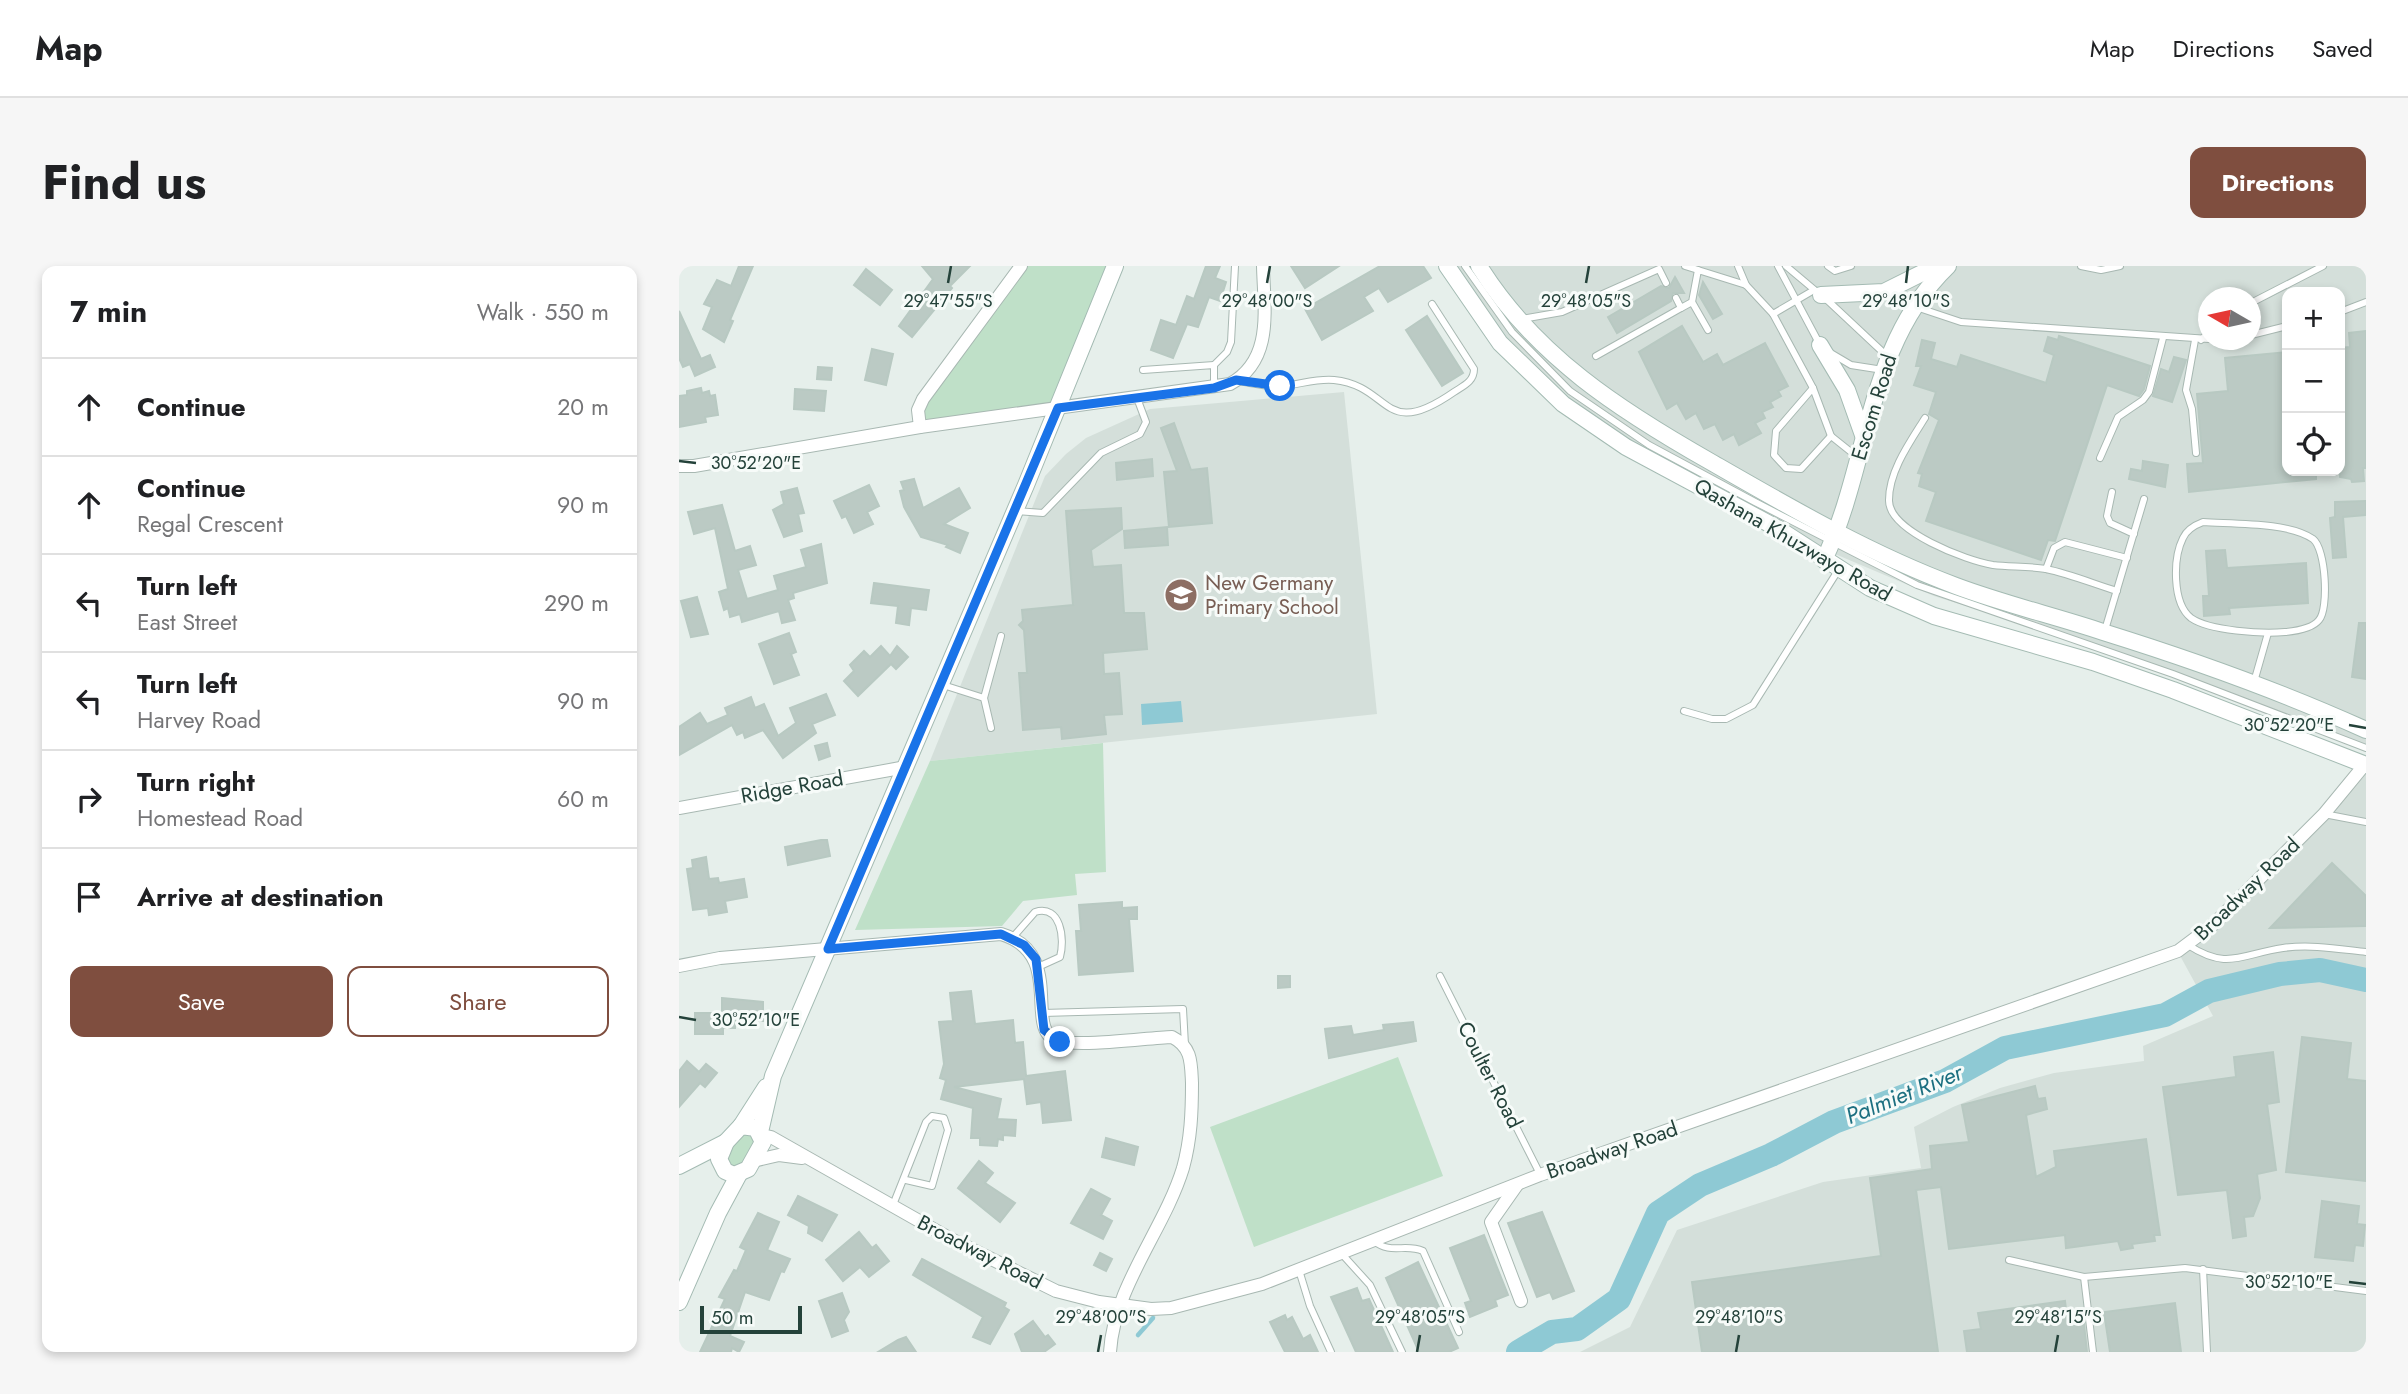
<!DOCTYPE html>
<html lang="en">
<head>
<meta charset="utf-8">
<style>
	:root { --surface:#fff; --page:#f6f6f6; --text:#202124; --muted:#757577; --line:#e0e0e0; --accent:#7f4e3f }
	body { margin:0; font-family:Jost,sans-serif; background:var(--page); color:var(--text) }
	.controls { position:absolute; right:21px; top:21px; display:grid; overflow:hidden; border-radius:14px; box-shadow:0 4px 10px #0003 }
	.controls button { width:63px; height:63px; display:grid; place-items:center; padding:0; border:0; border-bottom:2px solid var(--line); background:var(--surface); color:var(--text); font:35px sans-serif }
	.compass { position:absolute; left:1519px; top:21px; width:63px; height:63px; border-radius:50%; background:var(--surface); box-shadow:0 4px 10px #0003; rotate:279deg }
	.scale { position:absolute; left:21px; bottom:18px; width:102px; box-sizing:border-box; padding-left:7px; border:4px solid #24423a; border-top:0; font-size:19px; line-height:24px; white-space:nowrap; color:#24423a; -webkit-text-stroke:5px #f7fbf9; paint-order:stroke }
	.stop { position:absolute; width:21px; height:21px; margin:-16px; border:5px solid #1a73e8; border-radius:50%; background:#fff }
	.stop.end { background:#1a73e8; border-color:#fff; box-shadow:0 2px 7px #0008 }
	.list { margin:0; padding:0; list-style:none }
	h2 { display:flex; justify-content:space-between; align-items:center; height:91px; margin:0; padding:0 28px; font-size:30px }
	h2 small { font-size:23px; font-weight:400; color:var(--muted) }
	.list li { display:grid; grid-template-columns:46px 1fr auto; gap:21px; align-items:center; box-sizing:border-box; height:98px; padding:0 28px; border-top:2px solid var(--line) }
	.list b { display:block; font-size:26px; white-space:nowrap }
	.list p { margin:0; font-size:23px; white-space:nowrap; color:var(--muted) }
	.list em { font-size:23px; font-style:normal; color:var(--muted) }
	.actions { display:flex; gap:14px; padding:21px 28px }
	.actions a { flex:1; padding:16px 0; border:2px solid var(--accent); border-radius:14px; text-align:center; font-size:24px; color:var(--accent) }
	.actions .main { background:var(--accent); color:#fff }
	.icon { flex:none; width:38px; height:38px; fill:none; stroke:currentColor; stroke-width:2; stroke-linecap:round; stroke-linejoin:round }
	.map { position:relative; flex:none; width:1687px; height:1086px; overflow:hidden; border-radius:14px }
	header { display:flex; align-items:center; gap:42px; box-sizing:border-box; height:98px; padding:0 35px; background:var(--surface); border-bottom:2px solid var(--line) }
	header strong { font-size:33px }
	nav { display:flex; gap:38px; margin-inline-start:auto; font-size:24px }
	.intro { display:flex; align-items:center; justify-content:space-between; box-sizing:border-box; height:168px; padding:0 42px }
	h1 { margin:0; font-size:49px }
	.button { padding:18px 32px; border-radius:14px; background:var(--accent); color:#fff; font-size:24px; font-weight:700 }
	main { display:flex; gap:42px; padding:0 42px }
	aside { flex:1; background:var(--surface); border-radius:14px; box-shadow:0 4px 10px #0003 }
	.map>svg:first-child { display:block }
</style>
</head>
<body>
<header>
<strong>Map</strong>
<nav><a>Map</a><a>Directions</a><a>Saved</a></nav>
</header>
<div class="intro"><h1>Find us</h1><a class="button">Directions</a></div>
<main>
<aside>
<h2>7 min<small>Walk · 550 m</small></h2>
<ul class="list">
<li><svg class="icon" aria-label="ahead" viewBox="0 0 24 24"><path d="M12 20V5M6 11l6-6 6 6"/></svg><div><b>Continue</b></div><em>20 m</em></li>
<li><svg class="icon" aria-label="ahead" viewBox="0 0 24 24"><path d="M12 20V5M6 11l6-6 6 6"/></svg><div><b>Continue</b><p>Regal Crescent</p></div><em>90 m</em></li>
<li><svg class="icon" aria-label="left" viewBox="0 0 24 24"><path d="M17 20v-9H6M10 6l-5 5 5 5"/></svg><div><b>Turn left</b><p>East Street</p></div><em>290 m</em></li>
<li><svg class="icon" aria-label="left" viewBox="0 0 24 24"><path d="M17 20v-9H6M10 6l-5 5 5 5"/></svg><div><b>Turn left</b><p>Harvey Road</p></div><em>90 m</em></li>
<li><svg class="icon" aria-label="right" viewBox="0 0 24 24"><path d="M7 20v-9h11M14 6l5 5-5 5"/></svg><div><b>Turn right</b><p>Homestead Road</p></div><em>60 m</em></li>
<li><svg class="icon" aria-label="arrive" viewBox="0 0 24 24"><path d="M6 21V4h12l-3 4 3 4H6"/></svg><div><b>Arrive at destination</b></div></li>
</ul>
<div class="actions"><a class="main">Save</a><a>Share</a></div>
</aside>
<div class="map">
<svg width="1687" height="1086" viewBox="0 0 1687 1086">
	<rect width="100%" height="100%" fill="#e6efeb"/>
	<g fill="#d4dfda" fill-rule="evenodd">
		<path d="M770,0H1687V481L1498,406L1255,330L1149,285L948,179L860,115ZM1608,26H1661V205H1608ZM1530,32H1572V74H1530Z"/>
		<polygon points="665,126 698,448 251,495 366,210 387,188 407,172 471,143"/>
		<polygon points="1687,501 1687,1086 901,1086 951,1061 998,964 1144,916 1242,902 1235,861 1274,841 1321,822 1375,807 1465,795 1464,780 1534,750 1499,686"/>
	</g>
	<g fill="#bfe0c8">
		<polygon points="342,0 436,0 380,143 241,162 239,143"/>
		<polygon points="424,477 427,606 396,608 398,629 344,635 323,660 176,664 251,495"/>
		<polygon points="719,791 764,910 575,981 531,861"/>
		<polygon points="66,865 80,874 62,903 50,901 47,887"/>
	</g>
	<polygon fill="#8ec9d4" points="502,435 504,456 463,459 462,438"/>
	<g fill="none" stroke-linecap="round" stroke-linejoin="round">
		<polyline stroke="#8ec9d4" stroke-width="4.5" points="459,1069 474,1052"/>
		<polyline stroke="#8ec9d4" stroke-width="24" points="839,1086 873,1066 898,1063 940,1033 979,947 1021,919 1092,889 1155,856 1266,815 1326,782 1486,749 1530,725 1601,708 1641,704 1687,714"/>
	</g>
	<g fill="#bbcac4" stroke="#b8c9c2" stroke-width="2">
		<polygon points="60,0 74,0 51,54 54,55 45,76 24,63 33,41 25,38 38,14 52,20"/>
		<polygon points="243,0 291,0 271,20 273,22 233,71 220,60 254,13"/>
		<polygon points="527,0 541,0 536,12 547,16 541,35 530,31 519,61 508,58 494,92 472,84 482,54 497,59 508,30 515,33"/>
		<polygon points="612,0 660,0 626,22"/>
		<polygon points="701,0 744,0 752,12 709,36 700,22 685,31 694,45 643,74 626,43"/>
		<polygon points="187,3 213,24 201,39 175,19"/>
		<polygon points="996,11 1005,27 994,27 992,35 938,67 929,51 982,20 990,22"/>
		<polygon points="1024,16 1043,48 1034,53 1020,29"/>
		<polygon points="0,45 22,93 31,89 36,101 16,110 11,98 4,101 0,92"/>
		<polygon points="748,50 784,107 763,120 727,64"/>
		<polygon points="1003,60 1024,96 1038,88 1044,99 1086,77 1109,120 1099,125 1102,130 1091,136 1094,141 1083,146 1086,152 1076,157 1082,167 1060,179 1055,168 1044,174 1036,158 1025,163 1017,147 1007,153 998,137 988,143 960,86"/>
		<polygon points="1687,65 1687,202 1684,202 1685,215 1673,216 1672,213 1661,211 1661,82 1671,81 1670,67"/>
		<polygon points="1380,70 1471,100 1465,123 1460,130 1428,119 1376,275 1369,274 1362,294 1247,255 1257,226 1240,220 1243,208 1239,207 1260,154 1250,148 1257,126 1235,119 1242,100 1237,100 1243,74 1256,77 1252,93 1278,101 1282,89 1367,117 1375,89 1365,85 1369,71 1379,74"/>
		<polygon points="193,83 214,88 207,119 186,114"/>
		<polygon points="1608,86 1608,205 1637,205 1637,213 1510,226 1508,198 1524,197 1518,128 1549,125 1546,92"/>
		<polygon points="1495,91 1507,94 1493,136 1474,130 1482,103 1490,106"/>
		<polygon points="139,101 153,102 152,114 138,113"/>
		<polygon points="22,122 23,127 30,125 31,130 36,129 39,149 26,151 27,156 0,161 0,130 8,129 8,125"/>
		<polygon points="116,123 147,125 145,145 115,143"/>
		<polygon points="495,157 512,204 528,202 533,257 490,261 485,206 498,205 482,162"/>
		<polygon points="473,193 474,210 438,214 437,197"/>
		<polygon points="1464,195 1489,199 1486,221 1450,213 1452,203 1463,205"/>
		<polygon points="235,213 244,242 280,222 291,242 265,258 289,267 281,287 267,281 269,279 242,271 225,241 221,225 225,224 222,216"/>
		<polygon points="190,219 200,240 188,246 194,258 175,267 167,250 163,252 155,235"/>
		<polygon points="118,222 125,247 119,248 123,265 105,271 94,244 105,238 102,226"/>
		<polygon points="1687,235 1687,249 1664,251 1667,291 1654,292 1651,252 1656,251 1656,236"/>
		<polygon points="43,239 56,285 71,280 77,299 59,304 68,333 99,324 95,310 127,301 122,284 142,278 148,317 114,327 115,332 109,334 116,354 103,357 100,345 63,356 61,348 51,351 49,342 45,344 40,326 49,323 36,262 15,268 9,246"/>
		<polygon points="442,242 443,263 412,284 414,301 442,299 445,347 465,347 468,383 424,387 425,408 440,407 443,448 425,449 427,468 383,473 382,461 344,464 340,407 348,407 345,364 340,359 344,355 343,344 394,339 387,245"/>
		<polygon points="488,261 489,279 446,282 445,265"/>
		<polygon points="1546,284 1548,302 1627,297 1629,337 1550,342 1551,348 1525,350 1524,330 1530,330 1527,285"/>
		<polygon points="195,317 250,324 247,344 232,342 230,359 217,357 219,340 192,337"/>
		<polygon points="18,331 29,368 12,371 2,335"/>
		<polygon points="1680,357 1687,357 1687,413 1673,411"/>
		<polygon points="110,367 117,386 112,388 120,409 95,418 80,378"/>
		<polygon points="202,380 211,390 218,380 229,391 217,403 212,398 179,430 165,415 175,405 171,399 185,385 191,391"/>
		<polygon points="147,428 156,449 133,458 137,467 104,492 84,464 66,472 64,466 58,469 53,459 0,489 0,461 21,447 28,458 49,449 46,442 72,431 76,442 85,438 99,470 117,457 111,442"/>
		<polygon points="148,477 151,490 140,494 136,480"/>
		<polygon points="142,574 148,574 151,590 109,599 106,581"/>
		<polygon points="27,591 30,613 39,612 40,617 65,613 68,631 46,635 48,646 30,649 29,642 14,644 8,603 14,602 13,594"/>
		<polygon points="1653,597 1687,630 1687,660 1591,662"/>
		<polygon points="443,636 443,642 458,641 458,653 450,653 454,705 400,709 397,665 402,665 400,639"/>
		<polygon points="599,710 611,710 611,721 599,722"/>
		<polygon points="292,725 296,758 334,754 336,777 344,776 347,810 386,805 392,854 364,857 362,836 348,838 345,813 275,821 322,833 318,853 337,854 336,870 324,869 324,874 319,873 318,880 301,879 301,872 292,872 294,842 262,833 267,814 261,812 265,798 260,756 274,755 271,727"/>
		<polygon points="43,732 84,736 84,755 56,755 56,762 44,762 44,768 16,768 16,747 43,747"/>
		<polygon points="734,756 737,775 650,792 646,763 672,760 674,769 705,764 704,759"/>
		<polygon points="1623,771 1672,777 1668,813 1687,815 1687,915 1607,906"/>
		<polygon points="1594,786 1600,836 1588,838 1597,904 1578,908 1581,932 1574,950 1565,951 1567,970 1554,972 1548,924 1499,929 1484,821 1557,811 1555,791"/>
		<polygon points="8,795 20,806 27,798 38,807 26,821 21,817 0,841 0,805"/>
		<polygon points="1356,820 1359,833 1366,832 1368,843 1347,849 1357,911 1377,901 1375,885 1467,873 1481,969 1475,969 1476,975 1453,978 1454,982 1442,984 1439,975 1387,982 1386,969 1270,983 1262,921 1237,924 1259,1086 1023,1086 1013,1016 1202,990 1191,912 1253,903 1251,880 1290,876 1283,839"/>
		<polygon points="427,872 459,881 455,899 423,891"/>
		<polygon points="300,895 314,907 306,917 336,937 321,956 279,922"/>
		<polygon points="412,923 431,933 422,949 433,955 424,973 392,957"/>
		<polygon points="119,930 158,949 143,975 129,967 130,960 109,949"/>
		<polygon points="1643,935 1680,940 1678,958 1686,959 1684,980 1676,979 1674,995 1636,991"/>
		<polygon points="863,946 895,1025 874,1033 871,1026 858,1031 829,957"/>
		<polygon points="79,947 100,956 88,984 111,993 105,1006 102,1005 90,1034 66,1026 51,1070 65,1076 60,1086 53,1082 52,1086 21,1086 46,1033 40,1031 55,1004 58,1005 67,984 61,981"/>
		<polygon points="180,966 193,982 197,979 210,995 190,1011 181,1001 164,1015 147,994"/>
		<polygon points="805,969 829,1029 816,1034 818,1040 791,1051 786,1037 792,1035 771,982"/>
		<polygon points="421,987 433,993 427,1005 415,999"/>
		<polygon points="243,993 327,1037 325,1041 330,1044 311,1078 294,1071 304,1051 234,1009"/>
		<polygon points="739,996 779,1082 770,1086 740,1086 707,1012"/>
		<polygon points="678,1022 683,1035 690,1033 714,1086 677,1086 652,1031"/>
		<polygon points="163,1027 170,1046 165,1054 169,1065 153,1071 140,1035"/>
		<polygon points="1386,1035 1388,1051 1404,1049 1408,1086 1288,1086 1285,1065 1302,1063 1299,1047"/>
		<polygon points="1496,1037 1502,1086 1431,1086 1425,1046"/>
		<polygon points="606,1049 608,1054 613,1051 624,1073 631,1069 639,1086 606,1086 591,1056"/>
		<polygon points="354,1055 366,1071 369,1069 376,1078 365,1086 343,1086 336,1068"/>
		<polygon points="227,1071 237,1086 199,1086 219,1074"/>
	</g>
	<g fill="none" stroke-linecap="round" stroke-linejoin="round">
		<defs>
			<g id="lane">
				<polyline points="786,0 833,66 891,125 970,179 1076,236 1238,319 1494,408 1687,482"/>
				<polyline points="1006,0 1019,4"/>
				<polyline points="1059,0 1067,19"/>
				<polyline points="1099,0 1140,77"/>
				<polyline points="1107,0 1138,26"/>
				<polyline points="1149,0 1156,5 1172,0"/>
				<polyline points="1402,0 1422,4 1441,0"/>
				<polyline points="997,32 1002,42 1013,36 1019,4 1067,19 1094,48 1135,24"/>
				<polyline points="1146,32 1209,91"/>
				<polyline points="1013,36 1029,64"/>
				<polyline points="1572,37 1644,0"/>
				<polyline points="1237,41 1282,56 1530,73"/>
				<polyline points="1661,46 1687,36"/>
				<polyline points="1094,48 1134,122 1152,170 1177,190"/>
				<polyline points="843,53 883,46 980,3 987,17"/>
				<polyline points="1572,69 1608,60"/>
				<polyline points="1516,74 1507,124 1513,143 1517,187"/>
				<polyline points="1522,74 1530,66"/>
				<polyline points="1150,86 1172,99 1204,104"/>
				<polyline points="917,90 1002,42"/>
				<polyline points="535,99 548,86 552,76 556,0"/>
				<polyline points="464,104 535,99 535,120"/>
				<path d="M559,115C573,117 588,121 602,120C619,119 638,112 655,114C713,120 703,176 775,126C784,120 795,116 795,103L753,38"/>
				<polyline points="1134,122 1097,165 1095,189 1107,202 1122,203 1152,170"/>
				<path d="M1246,152C1231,176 1210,205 1210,234C1209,265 1288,295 1314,299C1331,301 1349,300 1367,303C1391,308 1415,318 1438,325"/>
				<polyline points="1421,192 1439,151 1464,134 1470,126 1484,72"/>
				<polyline points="1433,226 1428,250 1431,257 1455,268"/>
				<polyline points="336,245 364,247 422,187 461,168 467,156 458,132"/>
				<path d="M1524,256C1554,258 1610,256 1634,273C1647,283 1650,343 1640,354C1633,363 1617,365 1606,366C1583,368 1531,365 1512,352C1493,337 1494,292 1504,272C1508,263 1516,259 1524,256Z"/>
				<polyline points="1367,303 1375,282 1386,276 1448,292"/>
				<polyline points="1426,364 1465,233"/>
				<polyline points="1575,416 1589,367"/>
				<polyline points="264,419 305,432"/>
				<polyline points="1005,445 1033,453 1047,453 1074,439 1160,303"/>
				<polyline points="312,462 305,432 322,370"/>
				<polyline points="1645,548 1687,556"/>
				<path d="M334,671L356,646C382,638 386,673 381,691L359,701"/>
				<path d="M1509,679C1549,705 1562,688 1604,682C1631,678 1660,683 1687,686"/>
				<polyline points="761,710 861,908"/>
				<polyline points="364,747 504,743 506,779"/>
				<polyline points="214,939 247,856 253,850 265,852 269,864 253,920 227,914"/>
				<path d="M695,975C712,989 726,977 744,985L780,1066"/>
				<polyline points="662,987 691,1019 723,1086"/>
				<polyline points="1330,994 1405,1011 1506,1002 1687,1025"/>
				<polyline points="1524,1003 1528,1086"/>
				<polyline points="620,1004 631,1040 652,1086"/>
				<polyline points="1405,1011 1414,1086"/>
			</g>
			<g id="street">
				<polyline points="241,161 239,144 244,133 342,0"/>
				<path d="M0,200H15L241,161L551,118C595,94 585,43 584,0"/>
				<polyline points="0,542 227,501"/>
				<path d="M0,700L41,692L322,668C389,688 342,766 380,775C403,781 467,772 493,771C513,781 512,797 513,817C513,846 512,873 504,902C485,964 435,1020 431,1086"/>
				<polyline points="83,869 92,871 272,973 377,1025 420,1036 472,1043 492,1042 583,1018 861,909 1499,685 1535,658 1645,548 1687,497"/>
				<polyline points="74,895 100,889 123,892"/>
				<polyline points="838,919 812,956 842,1035"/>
			</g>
			<g id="secondary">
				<polyline points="768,0 821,77 884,138 947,181 1098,262 1191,322 1255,350 1414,396 1494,424 1687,499"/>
				<path d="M800,0C856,90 942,145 1032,196C1112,242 1191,288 1277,320C1325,338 1376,350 1424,366C1514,394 1601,425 1687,464"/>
				<polyline points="1142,29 1205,26 1257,0"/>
				<polyline points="1141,79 1168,124 1184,169"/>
				<path d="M1145,294C1191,197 1187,79 1269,0"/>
				<polygon points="62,860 77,862 84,876 69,903 55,909 46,905 40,893 47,876"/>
				<polyline points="62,860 87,821"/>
				<polyline points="81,866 94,810 347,219 436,0"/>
				<polyline points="0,900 47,876"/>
				<polyline points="0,1036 39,947 60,908"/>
			</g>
		</defs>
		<use href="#lane" stroke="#a8b8b2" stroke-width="8"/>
		<use href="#street" stroke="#a8b8b2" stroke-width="14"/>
		<use href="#secondary" stroke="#a4bbb3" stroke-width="18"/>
		<use href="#lane" stroke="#fff" stroke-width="6"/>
		<use href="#street" stroke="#fff" stroke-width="12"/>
		<use href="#secondary" stroke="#fff" stroke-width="16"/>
	</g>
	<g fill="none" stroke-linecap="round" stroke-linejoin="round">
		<polyline stroke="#1a73e8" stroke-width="9" points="381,776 365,764 357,693 345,679 322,668 149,683 379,142 535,122 557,114 601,120"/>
	</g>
	<path fill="none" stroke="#24423a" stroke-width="2.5" d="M269,17L272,0M588,17L591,0M907,17L910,0M1227,17L1229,0M0,195L17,197M1670,459L1687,462M0,751L17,754M1670,1016L1687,1018M419,1086L422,1069M738,1086L741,1069M1057,1086L1060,1069M1376,1086L1379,1069"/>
	<defs>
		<symbol id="school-disc" viewBox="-11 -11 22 22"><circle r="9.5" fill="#8d6e63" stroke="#f7fbf9"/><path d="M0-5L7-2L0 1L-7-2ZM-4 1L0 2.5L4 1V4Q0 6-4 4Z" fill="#fff"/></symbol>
	</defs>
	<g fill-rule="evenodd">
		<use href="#school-disc" x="483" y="310" width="38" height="38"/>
	</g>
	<g text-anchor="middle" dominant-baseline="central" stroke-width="6" stroke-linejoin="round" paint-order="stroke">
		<g font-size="21" fill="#24423a" stroke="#f7fbf9">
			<text transform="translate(1195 141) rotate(-73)">Escom Road</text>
			<text transform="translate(1114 274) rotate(30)">Qashana Khuzwayo Road</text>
			<text transform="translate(113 521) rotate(-10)">Ridge Road</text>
			<text transform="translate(1568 623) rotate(-44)">Broadway Road</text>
			<text transform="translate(811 809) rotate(63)">Coulter Road</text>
			<text transform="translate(933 884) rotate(-19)">Broadway Road</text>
			<text transform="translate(301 986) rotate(27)">Broadway Road</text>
		</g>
		<g font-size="21" fill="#785e54" stroke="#f7fbf9" text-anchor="start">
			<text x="526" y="317">New Germany<tspan x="526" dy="24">Primary School</tspan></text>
		</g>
		<g font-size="23" font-style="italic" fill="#1c6f80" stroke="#f7fbf9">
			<text transform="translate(1225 828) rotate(-22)">Palmiet River</text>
		</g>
	</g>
	<g font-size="18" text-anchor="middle" fill="#24423a" stroke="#f7fbf9" stroke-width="6" stroke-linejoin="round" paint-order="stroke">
		<text x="269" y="41">29°47'55"S</text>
		<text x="588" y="41">29°48'00"S</text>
		<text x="907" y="41">29°48'05"S</text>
		<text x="1227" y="41">29°48'10"S</text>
		<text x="77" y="203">30°52'20"E</text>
		<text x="1610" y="465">30°52'20"E</text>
		<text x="77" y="760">30°52'10"E</text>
		<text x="1610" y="1022">30°52'10"E</text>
		<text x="422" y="1057">29°48'00"S</text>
		<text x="741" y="1057">29°48'05"S</text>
		<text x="1060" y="1057">29°48'10"S</text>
		<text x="1379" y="1057">29°48'15"S</text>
	</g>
</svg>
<div class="controls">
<button>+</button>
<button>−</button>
<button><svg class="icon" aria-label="locate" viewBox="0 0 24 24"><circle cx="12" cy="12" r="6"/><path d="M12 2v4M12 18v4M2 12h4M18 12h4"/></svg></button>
</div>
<svg class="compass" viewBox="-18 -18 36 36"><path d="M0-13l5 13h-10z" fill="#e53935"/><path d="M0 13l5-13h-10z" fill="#757577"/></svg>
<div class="scale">50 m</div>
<div class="stop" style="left:601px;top:120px"></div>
<div class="stop end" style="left:381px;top:776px"></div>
</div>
</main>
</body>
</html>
